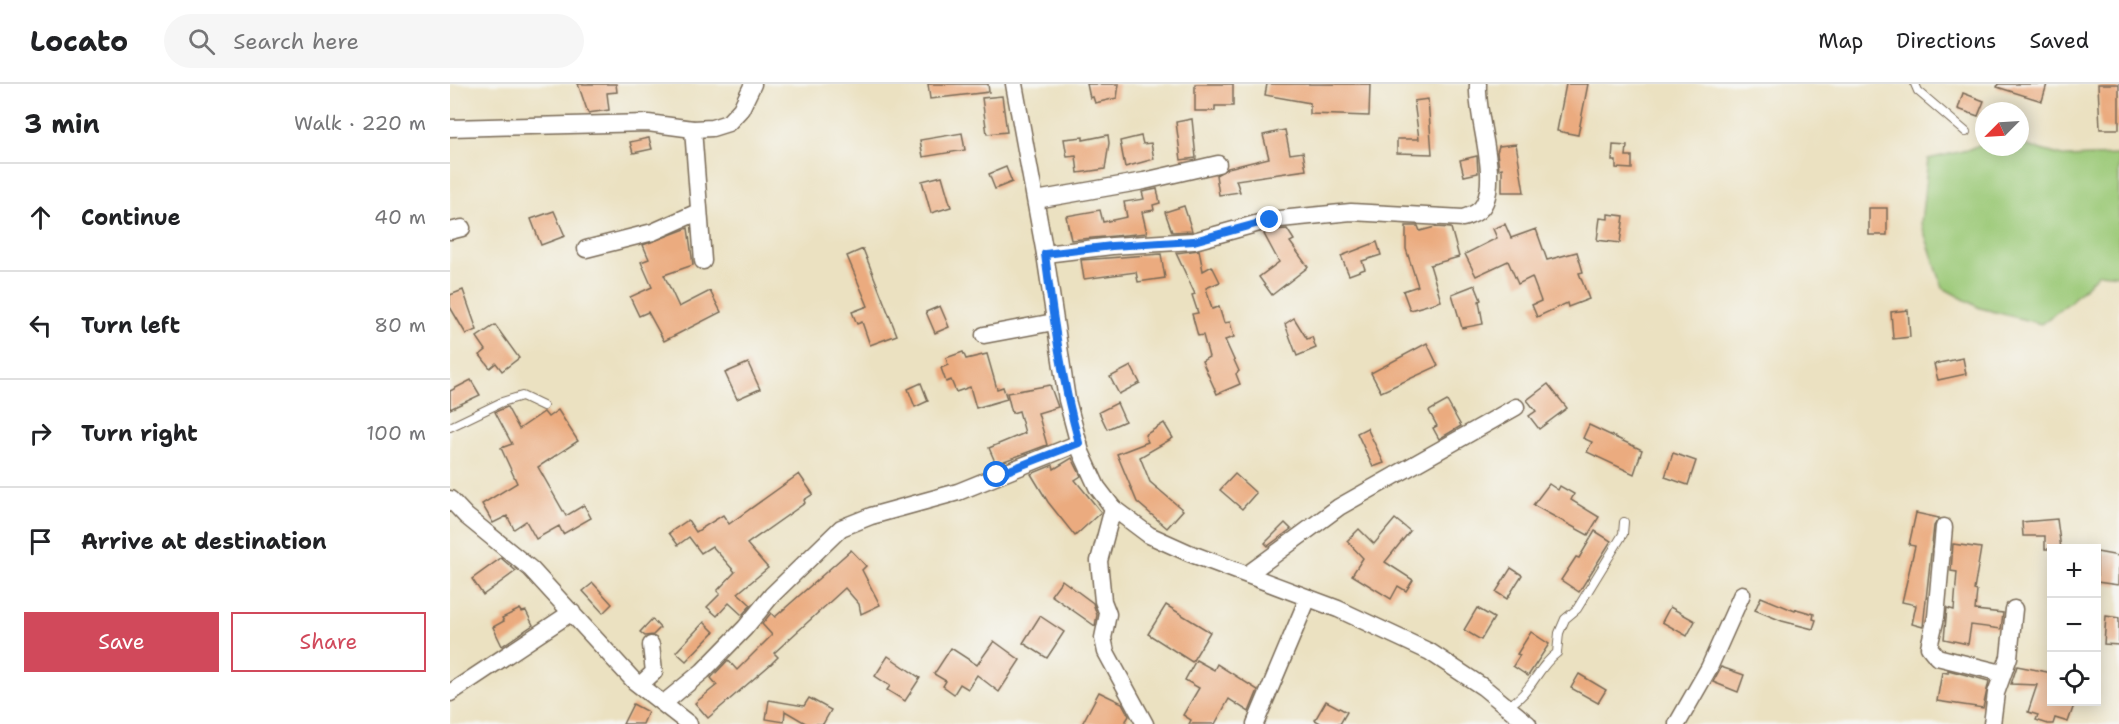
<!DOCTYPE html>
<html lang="en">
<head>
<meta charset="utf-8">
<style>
	:root { --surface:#fff; --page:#f6f6f6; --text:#202124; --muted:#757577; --line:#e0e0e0; --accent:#d1495b }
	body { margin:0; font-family:"Shantell Sans",sans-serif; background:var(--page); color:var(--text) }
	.controls { position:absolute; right:18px; bottom:18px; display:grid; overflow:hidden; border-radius:0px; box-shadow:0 3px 15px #0003 }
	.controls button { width:54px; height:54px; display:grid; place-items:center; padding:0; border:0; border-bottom:2px solid var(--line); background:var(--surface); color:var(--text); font:30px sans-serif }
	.compass { position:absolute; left:1525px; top:18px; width:54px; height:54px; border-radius:50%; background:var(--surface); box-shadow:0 3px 15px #0003; rotate:246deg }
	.stop { position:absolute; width:18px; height:18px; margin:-14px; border:4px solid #1a73e8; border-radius:50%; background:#fff }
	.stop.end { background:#1a73e8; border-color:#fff; box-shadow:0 2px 6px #0008 }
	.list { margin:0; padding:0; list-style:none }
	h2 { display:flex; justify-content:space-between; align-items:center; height:78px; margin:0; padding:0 24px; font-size:26px }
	h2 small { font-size:20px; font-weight:400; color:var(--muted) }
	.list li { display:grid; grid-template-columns:39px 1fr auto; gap:18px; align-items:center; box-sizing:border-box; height:108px; padding:0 24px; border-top:2px solid var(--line) }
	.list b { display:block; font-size:22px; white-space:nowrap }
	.list em { font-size:20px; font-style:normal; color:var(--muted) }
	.actions { display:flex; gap:12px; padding:18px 24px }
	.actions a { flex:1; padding:14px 0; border:2px solid var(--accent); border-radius:0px; text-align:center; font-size:21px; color:var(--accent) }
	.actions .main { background:var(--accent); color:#fff }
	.icon { flex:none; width:33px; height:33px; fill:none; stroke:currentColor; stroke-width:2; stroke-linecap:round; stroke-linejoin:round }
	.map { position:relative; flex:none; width:1669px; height:640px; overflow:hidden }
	header { display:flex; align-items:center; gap:36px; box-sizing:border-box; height:84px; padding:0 30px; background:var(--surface); border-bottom:2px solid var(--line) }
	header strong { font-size:28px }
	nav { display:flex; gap:33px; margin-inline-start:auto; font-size:21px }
	.search { width:420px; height:54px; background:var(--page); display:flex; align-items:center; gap:15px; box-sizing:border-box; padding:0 21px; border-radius:33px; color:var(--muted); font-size:22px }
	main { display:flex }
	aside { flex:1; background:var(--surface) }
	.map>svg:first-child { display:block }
</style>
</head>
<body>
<header>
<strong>Locato</strong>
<div class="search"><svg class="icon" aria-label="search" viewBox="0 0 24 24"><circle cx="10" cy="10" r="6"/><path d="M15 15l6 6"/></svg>Search here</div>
<nav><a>Map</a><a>Directions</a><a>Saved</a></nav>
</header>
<main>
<aside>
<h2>3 min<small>Walk · 220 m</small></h2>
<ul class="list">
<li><svg class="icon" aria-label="ahead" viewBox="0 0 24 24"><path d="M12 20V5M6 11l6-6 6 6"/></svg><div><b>Continue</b></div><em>40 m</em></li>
<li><svg class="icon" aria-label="left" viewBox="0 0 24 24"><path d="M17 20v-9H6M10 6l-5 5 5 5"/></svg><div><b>Turn left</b></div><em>80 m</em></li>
<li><svg class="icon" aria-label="right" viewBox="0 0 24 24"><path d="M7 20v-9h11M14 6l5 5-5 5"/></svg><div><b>Turn right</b></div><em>100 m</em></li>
<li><svg class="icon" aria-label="arrive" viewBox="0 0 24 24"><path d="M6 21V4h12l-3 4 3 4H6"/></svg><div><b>Arrive at destination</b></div></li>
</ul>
<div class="actions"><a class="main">Save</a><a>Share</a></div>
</aside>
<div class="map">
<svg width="1669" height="640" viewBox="0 0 1669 640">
	<rect width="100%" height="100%" fill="#f6f6f2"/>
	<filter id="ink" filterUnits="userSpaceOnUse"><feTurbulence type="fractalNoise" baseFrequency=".0167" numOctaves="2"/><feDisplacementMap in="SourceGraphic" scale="12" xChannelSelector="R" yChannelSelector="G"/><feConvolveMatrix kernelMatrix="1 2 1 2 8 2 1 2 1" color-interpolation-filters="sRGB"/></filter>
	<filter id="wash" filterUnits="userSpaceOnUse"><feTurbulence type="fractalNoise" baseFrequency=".008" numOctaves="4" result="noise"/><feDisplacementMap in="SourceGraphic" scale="24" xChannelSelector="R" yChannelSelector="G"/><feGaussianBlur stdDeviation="1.35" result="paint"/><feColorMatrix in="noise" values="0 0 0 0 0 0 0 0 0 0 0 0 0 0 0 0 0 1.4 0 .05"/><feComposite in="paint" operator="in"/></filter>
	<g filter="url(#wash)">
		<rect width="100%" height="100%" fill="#ebe1c1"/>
		<polygon fill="#9bc977" stroke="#6b7a4a" stroke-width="1.5" points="1534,59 1534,63 1570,63 1570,60 1616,73 1669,71 1669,191 1649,189 1620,218 1591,240 1530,224 1493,204 1471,139 1478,75 1517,66"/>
		<g id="blocks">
			<g fill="#ebab7f">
				<polygon points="128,0 166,0 167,8 157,9 159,26 138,29"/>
				<polygon points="478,0 538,0 539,8 480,15"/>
				<polygon points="637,0 669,0 667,14 645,19 643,13 640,14"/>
				<polygon points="745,0 783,0 783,22 765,22 765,27 745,27"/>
				<polygon points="817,0 920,0 919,32 860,30 860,19 815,11"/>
				<polygon points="1116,0 1138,0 1128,51 1107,47"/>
				<polygon points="1548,0 1597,0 1592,17 1547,3"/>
				<polygon points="1648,0 1669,0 1669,45 1650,45"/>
				<polygon points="1513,9 1534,17 1528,32 1508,25"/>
				<polygon points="552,12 557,48 537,50 532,14"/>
				<polygon points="978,15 982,70 947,69 947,55 969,55 964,17"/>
				<polygon points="742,35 746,74 731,76 726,38"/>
				<polygon points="835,46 840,70 853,68 856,86 786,96 790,108 769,111 766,91 778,84 819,74 813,51"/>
				<polygon points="512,49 515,66 473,73 470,56"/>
				<polygon points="658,51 659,59 655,85 628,89 626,72 617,73 614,55 633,53 633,56"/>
				<polygon points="691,52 693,60 701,59 704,75 675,83 670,57"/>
				<polygon points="199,54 202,65 183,69 180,58"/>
				<polygon points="1066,60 1074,108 1052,108 1052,84 1049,85 1047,68 1049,62"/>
				<polygon points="1163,61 1177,62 1176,72 1182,72 1182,85 1166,84 1166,77 1162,77"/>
				<polygon points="1027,72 1028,89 1014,92 1010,76"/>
				<polygon points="556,83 562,98 545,105 539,90"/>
				<polygon points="492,92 501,123 481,129 472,97"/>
				<polygon points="707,105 710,119 703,121 704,126 692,128 697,149 621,156 616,132 650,126 653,138 677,133 674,118 694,115 692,108"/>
				<polygon points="734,122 742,147 722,148 715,128"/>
				<rect x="1419" y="124" width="18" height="27"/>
				<polygon points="104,127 115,152 91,161 81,135"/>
				<polygon points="1158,130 1174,132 1170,159 1147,156 1150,134 1158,135"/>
				<polygon points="1055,140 1061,154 1086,145 1097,176 1127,168 1133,188 1129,189 1139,215 1118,223 1117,219 1087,233 1082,221 1091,217 1082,193 1068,200 1058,177 1026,192 1015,170 1047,154 1043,145"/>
				<polygon points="956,142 968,142 970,147 985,143 1001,144 1009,173 980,181 991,217 960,226 953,207 968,202 956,165"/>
				<polygon points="238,144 243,181 214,191 229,223 260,207 271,228 214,257 198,228 189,232 180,213 202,203 191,178 199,175 193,161"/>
				<polygon points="837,145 844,156 840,158 858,183 822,211 809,193 829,178 814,150 822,146"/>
				<polygon points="927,158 931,171 912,177 915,185 899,191 891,172"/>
				<polygon points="413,165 447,251 420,261 412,238 407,240 402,228 418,222 397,172"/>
				<polygon points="749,166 753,187 762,182 770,198 756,204 762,225 769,223 774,239 780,238 784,253 775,256 789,287 786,290 790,300 767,310 752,277 759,273 753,251 748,252 742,230 748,229 742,211 745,210 726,169"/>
				<polygon points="711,170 715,194 688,198 686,188 634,195 631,176"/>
				<polygon points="1025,201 1031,216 1029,217 1033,240 1012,244 1002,210"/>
				<polygon points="13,206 27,246 16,250 0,223 0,211"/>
				<polygon points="490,222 499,243 485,249 476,228"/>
				<polygon points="1458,226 1460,253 1443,255 1441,228"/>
				<polygon points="844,234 857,255 862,253 866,264 847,272 835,240"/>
				<polygon points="45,241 69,274 52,287 46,279 40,284 30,271 36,266 27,253"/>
				<polygon points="977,259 988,282 931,308 921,289"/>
				<polygon points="513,268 516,275 537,270 547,305 553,303 557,315 526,324 520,303 506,308 501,296 496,298 491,284 498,281 496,274"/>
				<polygon points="1513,274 1516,290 1488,296 1484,280"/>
				<polygon points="298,279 310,305 287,315 275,289"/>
				<polygon points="681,282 690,299 669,310 660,293"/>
				<polygon points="21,296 30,311 0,325 0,307"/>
				<polygon points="471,299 478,317 465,323 458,305"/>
				<polygon points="1098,300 1117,324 1089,345 1079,332 1086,327 1077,316"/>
				<polygon points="600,301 608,323 588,329 597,361 546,380 539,364 575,349 569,327 562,329 557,309"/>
				<polygon points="997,317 1011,342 989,355 983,344 987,342 979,327"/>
				<polygon points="667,319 675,337 657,345 649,328"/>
				<polygon points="57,323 69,345 94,328 98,333 108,326 128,357 88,383 116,432 134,421 141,434 113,450 109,442 86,455 76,437 64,445 57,432 43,439 32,420 67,399 51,364 62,360 45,328"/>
				<polygon points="714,339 723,354 690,373 700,398 733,426 717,444 687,418 667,370 698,358 695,351"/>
				<polygon points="1139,341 1192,366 1184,390 1137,368 1142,358 1133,354"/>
				<polygon points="917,344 934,379 923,383 907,349"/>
				<polygon points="1223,369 1246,377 1238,401 1215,393"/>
				<polygon points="622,374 631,392 625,396 651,428 625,452 598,418 581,390 603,381 604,385"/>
				<polygon points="349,390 363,410 354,416 355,419 297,460 318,484 288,509 301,521 292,531 279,519 267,532 257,523 270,510 267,507 285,488 262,462 251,469 239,453 228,461 219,449 238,436 246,448 273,431 279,440"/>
				<polygon points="785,390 806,409 792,425 770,406"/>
				<polygon points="1099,400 1108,406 1110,402 1124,410 1121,416 1149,433 1138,451 1083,421"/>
				<polygon points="1466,429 1489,434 1484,442 1473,543 1462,540 1466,521 1452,518 1465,462 1459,461"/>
				<polygon points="945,435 960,447 935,478 963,496 956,507 948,502 941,515 902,491 913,474 897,457 909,445 924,460"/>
				<polygon points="1607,435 1611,465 1595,465 1595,452 1573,452 1572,438"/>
				<polygon points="835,439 841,445 818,462 815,459"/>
				<polygon points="1145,447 1161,457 1129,508 1111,496 1126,473 1129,474"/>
				<polygon points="1503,460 1531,464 1524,506 1527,507 1525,526 1553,529 1551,545 1521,541 1518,560 1494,555 1497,524 1504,526 1507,488 1501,487"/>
				<polygon points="401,466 416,482 412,486 430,521 411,530 409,520 395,504 324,569 328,573 321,580 258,634 245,619 267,601 261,594 278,576 287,586 322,551 312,540 321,529 325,533"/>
				<polygon points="1647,468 1669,472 1668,501 1647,498"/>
				<polygon points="51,474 66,487 33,511 22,495"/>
				<polygon points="1061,484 1072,491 1057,515 1046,508"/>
				<polygon points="612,496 643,519 647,531 645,542 601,511"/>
				<polygon points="143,499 162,520 153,529 133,507"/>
				<polygon points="1311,513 1345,527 1346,525 1364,530 1363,535 1366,536 1363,545 1332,537 1305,526"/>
				<polygon points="716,521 760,548 742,578 698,550"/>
				<polygon points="1220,523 1245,537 1237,552 1212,538"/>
				<polygon points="1027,524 1044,534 1031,556 1014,546"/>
				<polygon points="70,525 72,528 76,527 83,541 52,562 43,543 54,537 52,534"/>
				<polygon points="590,532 614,548 597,574 573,559"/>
				<polygon points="1656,532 1669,534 1669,561 1654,560"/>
				<polygon points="202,535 210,544 203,551 195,552 190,548"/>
				<polygon points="254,538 264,548 236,577 226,568"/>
				<polygon points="1081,548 1099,560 1078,592 1063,582 1070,571 1067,570"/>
				<polygon points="544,557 570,576 549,608 527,591 518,605 510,600 504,610 493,602 496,597 484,590 501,564 527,581"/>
				<polygon points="438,572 470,594 455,617 437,606 440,602 425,592"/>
				<polygon points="746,576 764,586 767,580 808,606 799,628 779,615 765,640 739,640 741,636 733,631 749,604 735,596"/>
				<polygon points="1567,582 1602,589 1602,618 1625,618 1618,638 1605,634 1603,640 1598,640 1586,636 1588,631 1578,628 1587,601 1561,600"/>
				<polygon points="1271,583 1294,591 1288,608 1263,598"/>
				<polygon points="1498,586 1539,597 1533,624 1487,617 1492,588 1498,589"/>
				<polygon points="1129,590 1156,606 1148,619 1121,604"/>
				<polygon points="649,608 672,619 679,632 674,640 632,640"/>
				<polygon points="359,614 381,626 373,640 357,640 335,627 334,638 316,635 319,616 354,622"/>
				<polygon points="876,617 897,628 890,640 872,640 865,636"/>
				<polygon points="183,620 198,628 193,640 173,640"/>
			</g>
		</g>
	</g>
	<g filter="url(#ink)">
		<use href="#blocks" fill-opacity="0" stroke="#796a57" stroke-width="1.5"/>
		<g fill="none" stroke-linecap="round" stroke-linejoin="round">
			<defs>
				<g id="lane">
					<polyline points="1465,0 1468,7 1516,48"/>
					<polyline points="0,343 52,318 72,312 93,322"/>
					<path d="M1057,622C1082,610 1086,584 1107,569L1109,549L1115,535L1127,525L1173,450L1174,438"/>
				</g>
				<g id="street">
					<polyline points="564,0 595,170 617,316 631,368 647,403 663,424 699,451 739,469 888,525 980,568 1033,603 1078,640"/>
					<polyline points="0,44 198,39 243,45 262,44 278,39 291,25 303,0"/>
					<polyline points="243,45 253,177"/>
					<polyline points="586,116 694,97 768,80"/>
					<polyline points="0,147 12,144"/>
					<polyline points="136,165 203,148 248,128"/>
					<path d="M595,170L662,162L744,157L820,136L901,128L1013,134C1022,131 1031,128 1035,118C1048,87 1026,35 1028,0"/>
					<polyline points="534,251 604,238"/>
					<polyline points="0,415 16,432 81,485 185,598 239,640"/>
					<polyline points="663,424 649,477 653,517 658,530 653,554 656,568 695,640"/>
					<polyline points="1494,443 1486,533 1479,563 1487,573 1552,589"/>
					<polyline points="798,490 889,423 1066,323"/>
					<polyline points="190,601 204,588 201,561"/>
					<polyline points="0,609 122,528"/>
					<polyline points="214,619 253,587 295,544 322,511 391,444 421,432 508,408 629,359"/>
					<polyline points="805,640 858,514"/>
					<polyline points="1227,640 1259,584 1292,510"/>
					<polyline points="1542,640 1546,609 1559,573 1564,525"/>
				</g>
			</defs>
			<use href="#lane" stroke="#796a57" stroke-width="10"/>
			<use href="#street" stroke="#796a57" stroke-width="19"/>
			<use href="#lane" stroke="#fff" stroke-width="8"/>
			<use href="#street" stroke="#fff" stroke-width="16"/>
		</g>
	</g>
	<g fill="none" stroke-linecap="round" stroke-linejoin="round" filter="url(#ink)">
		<path stroke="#1a73e8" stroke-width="8" d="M547,391L629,359C612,297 603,234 595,170L662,162L744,157L820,136"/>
	</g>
</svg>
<div class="controls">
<button>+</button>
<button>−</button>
<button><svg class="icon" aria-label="locate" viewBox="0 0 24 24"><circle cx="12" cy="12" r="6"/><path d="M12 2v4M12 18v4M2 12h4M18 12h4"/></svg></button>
</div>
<svg class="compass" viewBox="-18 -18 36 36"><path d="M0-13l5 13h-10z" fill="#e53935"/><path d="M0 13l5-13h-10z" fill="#757577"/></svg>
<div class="stop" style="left:547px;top:391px"></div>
<div class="stop end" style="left:820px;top:136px"></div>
</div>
</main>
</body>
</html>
